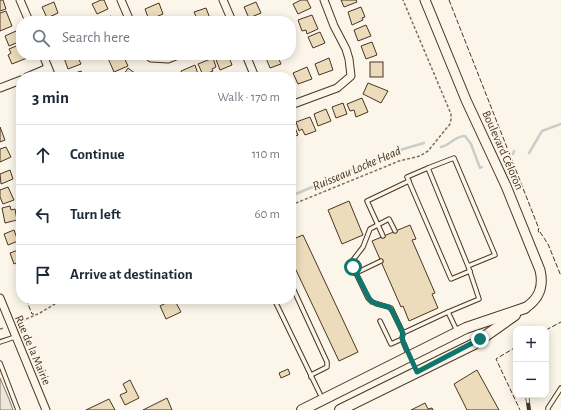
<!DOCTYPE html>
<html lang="en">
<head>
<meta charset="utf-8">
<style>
	:root { --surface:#fff; --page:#f6f6f7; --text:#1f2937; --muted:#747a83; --line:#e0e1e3 }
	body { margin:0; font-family:"Alegreya Sans",sans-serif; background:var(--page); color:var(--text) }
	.controls { position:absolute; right:12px; bottom:12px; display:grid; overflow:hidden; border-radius:8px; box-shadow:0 2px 10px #0003 }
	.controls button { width:36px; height:36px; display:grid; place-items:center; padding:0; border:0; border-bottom:1px solid var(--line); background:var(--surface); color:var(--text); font:20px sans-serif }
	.stop { position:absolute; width:12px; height:12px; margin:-9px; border:3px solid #0f766e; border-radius:50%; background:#fff }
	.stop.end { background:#0f766e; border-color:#fff; box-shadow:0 1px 4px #0008 }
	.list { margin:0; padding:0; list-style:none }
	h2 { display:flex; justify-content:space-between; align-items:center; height:52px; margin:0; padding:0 16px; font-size:17px }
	h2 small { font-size:13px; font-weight:400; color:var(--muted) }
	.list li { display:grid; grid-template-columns:26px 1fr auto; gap:12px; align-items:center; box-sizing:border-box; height:60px; padding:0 16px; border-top:1px solid var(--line) }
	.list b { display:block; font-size:15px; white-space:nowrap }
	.list em { font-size:13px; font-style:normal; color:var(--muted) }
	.icon { flex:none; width:22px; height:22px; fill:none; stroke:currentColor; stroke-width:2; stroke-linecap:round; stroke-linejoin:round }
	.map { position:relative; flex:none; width:561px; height:410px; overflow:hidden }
	.search { position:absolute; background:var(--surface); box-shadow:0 2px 10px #0003; left:16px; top:16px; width:280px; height:44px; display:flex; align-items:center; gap:10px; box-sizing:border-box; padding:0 14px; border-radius:16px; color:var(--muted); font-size:15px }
	.panel { position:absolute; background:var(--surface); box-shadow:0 2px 10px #0003; left:16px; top:72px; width:280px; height:232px; border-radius:16px }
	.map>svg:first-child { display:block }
</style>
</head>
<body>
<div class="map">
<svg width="561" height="410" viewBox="0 0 561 410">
	<rect width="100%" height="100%" fill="#fbf6e9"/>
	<polygon fill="#ede7d9" stroke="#887966" points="0,378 9,399 13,410 0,410"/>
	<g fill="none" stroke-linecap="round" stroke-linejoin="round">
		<g stroke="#c9cecd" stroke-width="2.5">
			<path d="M441,147C450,145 455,136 465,136L471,144L480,168L482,167"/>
			<polyline points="529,153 542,131 561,124"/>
			<polyline points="513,154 514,151"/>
			<polyline points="291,196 400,150 424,143"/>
		</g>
	</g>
	<g fill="#ecdcbc" stroke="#4a3520">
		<polygon points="0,0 3,0 6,9 0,11"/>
		<polygon points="101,0 104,0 108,9 97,14 92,4"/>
		<polygon points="301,0 307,0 311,8 298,14 293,4"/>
		<polygon points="341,0 356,0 357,2 344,7"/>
		<polygon points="54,2 58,13 47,18 42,7"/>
		<polygon points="256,2 261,13 249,18 244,7"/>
		<polygon points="159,3 163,14 149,20 145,9"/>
		<polygon points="361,7 365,17 362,18 363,20 352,25 348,12"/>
		<polygon points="206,8 211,21 198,21 194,12"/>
		<polygon points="6,11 12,26 0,31 0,13"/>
		<polygon points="312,15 318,29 307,34 306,30 302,31 298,20"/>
		<polygon points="111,16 113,21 100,21 100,20"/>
		<polygon points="366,25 371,36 358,41 354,30"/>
		<polygon points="16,31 21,41 9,46 5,36"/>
		<polygon points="320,32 325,43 313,48 308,37"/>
		<polygon points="372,42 377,55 366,59 361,46"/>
		<polygon points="21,44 21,55 25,55 27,58 12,64 8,55 11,53 9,49"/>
		<polygon points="70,55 77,55 81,64 68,69 64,58"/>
		<polygon points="110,55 123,55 128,66 114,72 107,56"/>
		<polygon points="222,55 228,55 232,65 220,70 215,57"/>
		<polygon points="272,55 277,55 281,64 270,68 266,58"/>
		<polygon points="213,58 216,67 212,69 213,71 203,75 198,64"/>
		<polygon points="329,58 333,70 319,75 315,64"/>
		<rect x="370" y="62" width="13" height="15"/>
		<polygon points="195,65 198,74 194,75 195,77 183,77 181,71"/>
		<polygon points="307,67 312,79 298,84 293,73"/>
		<polygon points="128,68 140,77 122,77"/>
		<polygon points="81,71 84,77 70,77 70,75"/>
		<polygon points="368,83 388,91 381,103 363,94"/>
		<polygon points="362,98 368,112 356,117 354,110 350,111 347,104"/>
		<polygon points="343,103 347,114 336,118 332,107"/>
		<polygon points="326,109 331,121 318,126 314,114"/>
		<polygon points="310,117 316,131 305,135 302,129 299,131 296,122"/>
		<polygon points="291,123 293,123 298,135 291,138"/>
		<polygon points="0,127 5,140 0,142"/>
		<polygon points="6,147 11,157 0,162 0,149"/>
		<polygon points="10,170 13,179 1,184 0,174"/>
		<polygon points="8,187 14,200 3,204 0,197 0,190"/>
		<polygon points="349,201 363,235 342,244 328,210"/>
		<polygon points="10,206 11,210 15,209 17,220 5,223 2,208"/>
		<polygon points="410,225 416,239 412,240 435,293 432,294 438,308 409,321 403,306 401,307 372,241"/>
		<polygon points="14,230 18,241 8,245 4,234"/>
		<polygon points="303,235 358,352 339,361 295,268 291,269 291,240"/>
		<polygon points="21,249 21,261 14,264 10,253"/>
		<polygon points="174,299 181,312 166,319 160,306"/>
		<polygon points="288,369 290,374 281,378 279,373"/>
		<polygon points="477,370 499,410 467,410 454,384"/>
		<polygon points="130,380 139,398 125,405 120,395 127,392 123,384"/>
		<polygon points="167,398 172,410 143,410"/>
		<polygon points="109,399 115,410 86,410"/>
		<polygon points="425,403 428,409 432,408 433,410 411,410"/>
	</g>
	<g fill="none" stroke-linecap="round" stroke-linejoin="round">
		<defs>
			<g id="service">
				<polyline points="428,168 407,177 451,279 470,271"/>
				<polyline points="395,231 389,219 370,229 363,247 353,260 353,267 368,298 372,302 391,308 403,333"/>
				<polyline points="383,236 367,201 409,181"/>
				<polyline points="356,273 381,261"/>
				<polyline points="291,284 327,362 327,367 311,375 311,377"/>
				<polyline points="274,299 320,394"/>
				<polyline points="448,312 479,299 468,266 428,168 454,158 495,255 468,266"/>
				<polyline points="380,321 391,344 402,339 409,356"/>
				<polyline points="402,339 403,333 448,312 457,331"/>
				<polyline points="0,342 15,337"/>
				<polyline points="0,363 18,410"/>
				<polyline points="548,410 548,408 561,388"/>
			</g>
			<g id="minor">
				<polyline points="20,0 29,21"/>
				<polyline points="121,0 130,21"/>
				<polyline points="223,0 232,21"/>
				<polyline points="43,55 52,77"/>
				<polyline points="148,55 151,58 168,59 178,55"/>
				<polyline points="246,55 255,77"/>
				<polyline points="27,77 48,68"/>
				<polyline points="0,88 21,80"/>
				<polyline points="291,105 337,88 351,76 349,59 346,49 334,26 324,0"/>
				<polyline points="0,298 46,410"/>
			</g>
			<path id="tertiary" d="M425,0L466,100L506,186L540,270C544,287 539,299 525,308"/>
			<g id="secondary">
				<polyline points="302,410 466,328 525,308"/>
				<polyline points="340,410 474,344 515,315"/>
			</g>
		</defs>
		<use href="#service" stroke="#4a3520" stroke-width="5.5"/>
		<use href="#minor" stroke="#4a3520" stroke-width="9"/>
		<use href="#tertiary" stroke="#4a3520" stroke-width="11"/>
		<use href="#secondary" stroke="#4a3520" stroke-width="12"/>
		<g stroke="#7f6f5c" stroke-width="1.5" stroke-dasharray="3 2" stroke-linecap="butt">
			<polyline points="291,205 387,166 399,161 420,156 428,151 450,124 451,119 451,114 403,0"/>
			<polyline points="17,323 40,313 63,299"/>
			<polyline points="0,329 4,328"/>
		</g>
		<use href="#service" stroke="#fbf6e9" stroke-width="3.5"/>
		<use href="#minor" stroke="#fbf6e9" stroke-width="7"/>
		<use href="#tertiary" stroke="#fbf6e9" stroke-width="9"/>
		<use href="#secondary" stroke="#fbf6e9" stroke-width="10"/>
		<defs>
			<g id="rail">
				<polyline points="515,350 516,352"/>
				<polyline points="527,395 529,410"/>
			</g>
		</defs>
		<use href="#rail" stroke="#4a3520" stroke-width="4"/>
		<use href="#rail" stroke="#fbf6e9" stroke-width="2.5" stroke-dasharray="8" stroke-linecap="butt"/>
		<g stroke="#4a3520" stroke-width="1" stroke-dasharray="5 2" stroke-linecap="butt">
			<polyline points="449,0 539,229 538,230 539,233 540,232 548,244 561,276"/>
			<polyline points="17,268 21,285"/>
			<polyline points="26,299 32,314 34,314"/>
			<polyline points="546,330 561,322"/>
			<polyline points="516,347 496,359 520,410"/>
		</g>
	</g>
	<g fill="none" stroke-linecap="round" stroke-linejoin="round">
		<polyline stroke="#0f766e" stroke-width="5" points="353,267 370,300 376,304 389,307 392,311 403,333 402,339 417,372 480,339"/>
	</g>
	<g text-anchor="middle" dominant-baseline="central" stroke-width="3" stroke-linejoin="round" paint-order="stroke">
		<g font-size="12" fill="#4a3520" stroke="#fbf6e9">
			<text transform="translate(503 150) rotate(66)">Boulevard Céloron</text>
			<text transform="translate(33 350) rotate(67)">Rue de la Mairie</text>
		</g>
		<g font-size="13" font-style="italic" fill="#4a3520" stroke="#fbf6e9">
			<text transform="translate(357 169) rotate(-23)">Ruisseau Locke Head</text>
		</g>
	</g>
</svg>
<div class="controls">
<button>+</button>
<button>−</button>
</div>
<div class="stop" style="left:353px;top:267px"></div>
<div class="stop end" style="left:480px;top:339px"></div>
<div class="search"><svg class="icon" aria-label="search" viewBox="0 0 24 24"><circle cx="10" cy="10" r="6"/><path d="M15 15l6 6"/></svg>Search here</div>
<section class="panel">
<h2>3 min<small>Walk · 170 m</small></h2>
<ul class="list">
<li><svg class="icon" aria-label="ahead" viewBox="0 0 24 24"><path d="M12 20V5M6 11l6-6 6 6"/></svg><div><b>Continue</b></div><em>110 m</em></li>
<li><svg class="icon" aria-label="left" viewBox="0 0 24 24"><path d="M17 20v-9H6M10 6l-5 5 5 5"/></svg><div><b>Turn left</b></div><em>60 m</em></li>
<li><svg class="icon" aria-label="arrive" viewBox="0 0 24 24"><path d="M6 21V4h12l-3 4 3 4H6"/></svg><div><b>Arrive at destination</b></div></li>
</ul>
</section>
</div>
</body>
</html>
